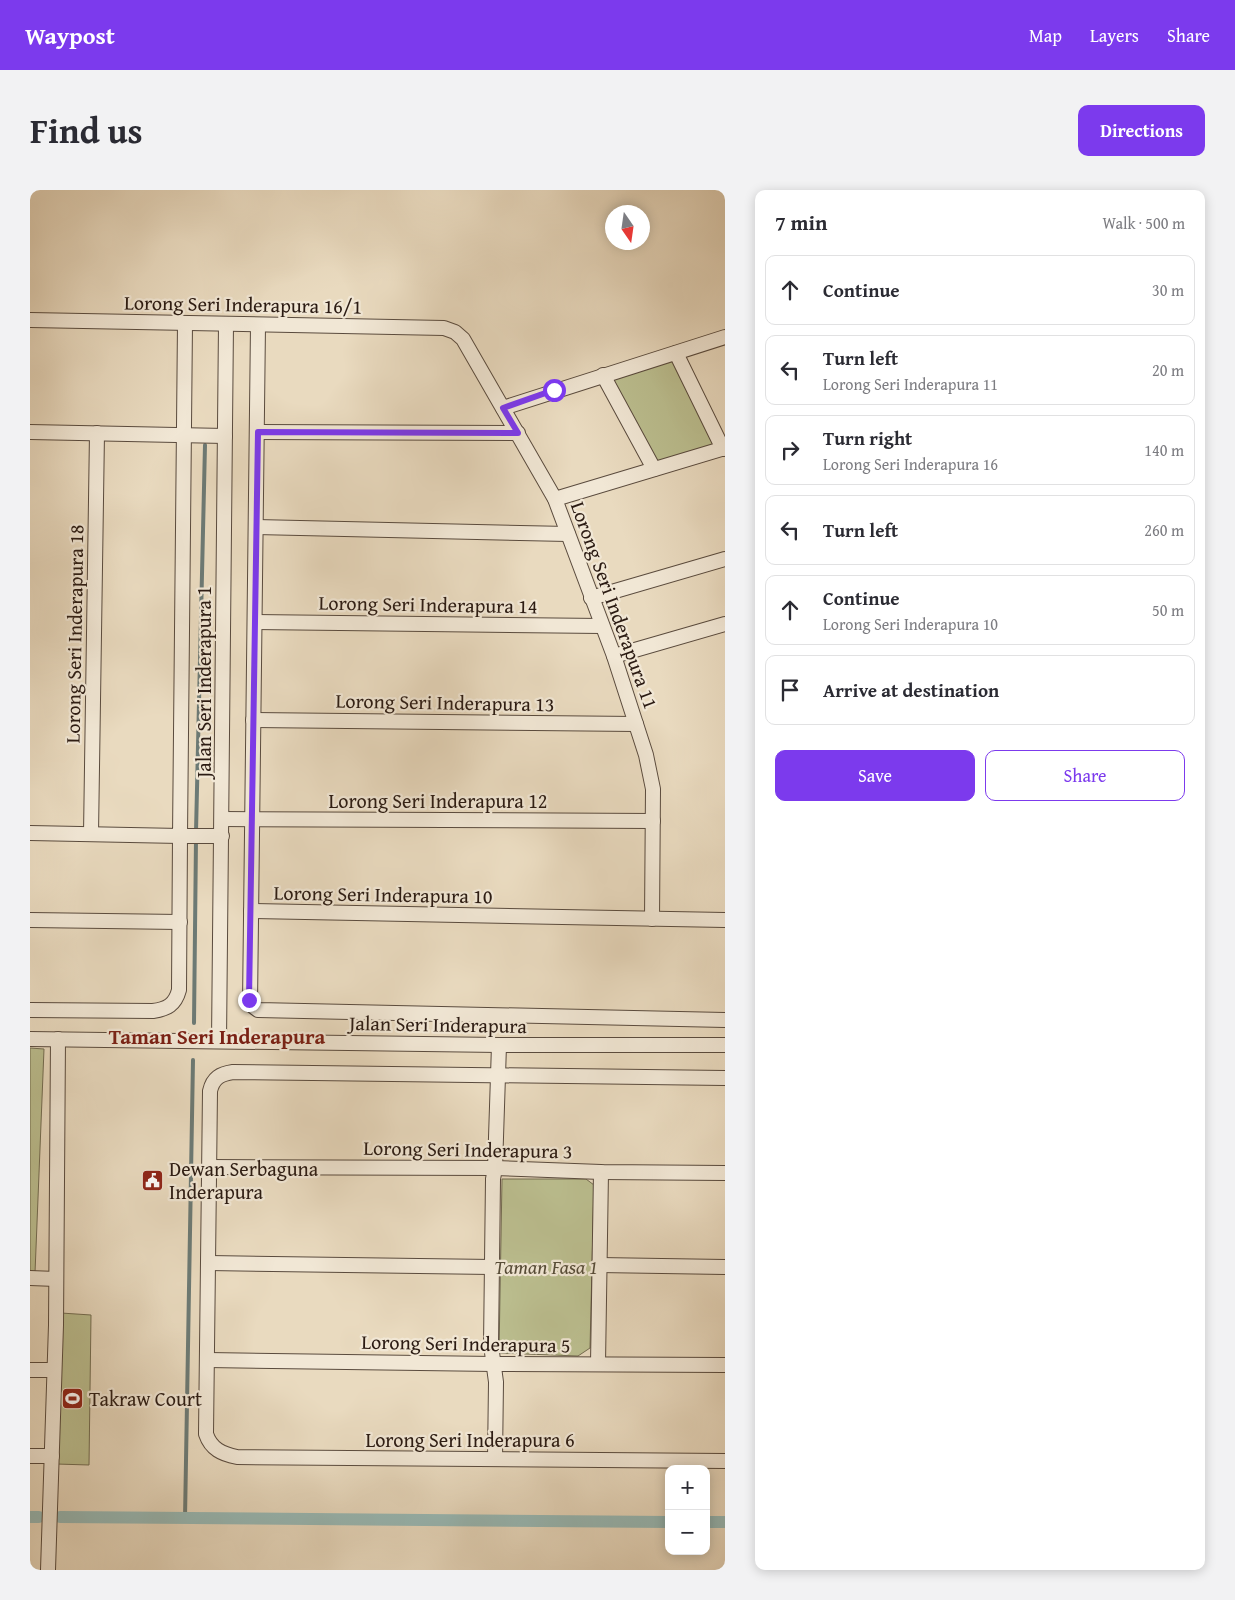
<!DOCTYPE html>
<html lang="en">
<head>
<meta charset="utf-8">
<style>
	:root { --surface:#fff; --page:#f2f2f3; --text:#2b2b33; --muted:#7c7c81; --line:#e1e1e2; --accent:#7c3aed }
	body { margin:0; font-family:"Gentium Book Plus",serif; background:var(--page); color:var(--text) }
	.controls { position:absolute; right:15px; bottom:15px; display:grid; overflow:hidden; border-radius:10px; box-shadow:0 2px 12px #0003 }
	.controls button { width:45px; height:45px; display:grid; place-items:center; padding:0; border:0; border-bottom:1px solid var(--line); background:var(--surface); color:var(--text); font:25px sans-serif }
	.compass { position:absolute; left:575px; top:15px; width:45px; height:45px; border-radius:50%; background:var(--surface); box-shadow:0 2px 12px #0003; rotate:167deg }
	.stop { position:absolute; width:15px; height:15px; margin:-11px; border:4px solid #7c3aed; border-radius:50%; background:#fff }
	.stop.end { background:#7c3aed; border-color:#fff; box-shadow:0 1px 5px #0008 }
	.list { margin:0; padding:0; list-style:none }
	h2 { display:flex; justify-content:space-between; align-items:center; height:65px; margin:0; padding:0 20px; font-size:21px }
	h2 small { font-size:16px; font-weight:400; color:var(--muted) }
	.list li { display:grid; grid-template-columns:32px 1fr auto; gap:15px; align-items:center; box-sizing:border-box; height:70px; margin:0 10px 10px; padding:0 10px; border:1px solid var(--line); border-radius:10px }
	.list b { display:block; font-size:19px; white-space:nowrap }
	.list p { margin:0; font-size:16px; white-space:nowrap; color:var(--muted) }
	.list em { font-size:16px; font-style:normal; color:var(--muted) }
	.actions { display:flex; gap:10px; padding:15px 20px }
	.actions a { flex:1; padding:11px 0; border:1px solid var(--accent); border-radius:10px; text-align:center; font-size:18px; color:var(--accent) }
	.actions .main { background:var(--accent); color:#fff }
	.icon { flex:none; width:28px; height:28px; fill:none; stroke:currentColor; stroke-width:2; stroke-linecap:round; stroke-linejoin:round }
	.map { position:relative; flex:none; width:695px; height:1380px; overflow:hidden; border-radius:10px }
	header { display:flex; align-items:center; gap:30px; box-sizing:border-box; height:70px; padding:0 25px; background:var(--accent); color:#fff }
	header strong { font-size:24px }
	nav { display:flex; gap:28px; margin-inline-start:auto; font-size:18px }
	.intro { display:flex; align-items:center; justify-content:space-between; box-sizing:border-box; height:120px; padding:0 30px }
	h1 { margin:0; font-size:35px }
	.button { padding:12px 22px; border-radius:10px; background:var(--accent); color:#fff; font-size:18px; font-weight:700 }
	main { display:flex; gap:30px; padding:0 30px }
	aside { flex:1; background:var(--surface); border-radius:10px; box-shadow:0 2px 12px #0003 }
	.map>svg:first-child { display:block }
</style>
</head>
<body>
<header>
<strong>Waypost</strong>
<nav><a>Map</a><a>Layers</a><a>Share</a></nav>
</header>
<div class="intro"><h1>Find us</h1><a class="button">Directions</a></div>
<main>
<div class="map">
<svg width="695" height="1380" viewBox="0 0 695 1380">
	<rect width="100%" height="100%" fill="#e9dabf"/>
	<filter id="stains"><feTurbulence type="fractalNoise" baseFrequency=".004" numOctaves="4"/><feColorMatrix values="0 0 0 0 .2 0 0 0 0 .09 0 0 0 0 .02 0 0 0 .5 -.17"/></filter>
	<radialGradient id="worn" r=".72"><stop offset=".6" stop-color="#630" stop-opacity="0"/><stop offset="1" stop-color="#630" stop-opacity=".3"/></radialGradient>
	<g fill="#bbbe8f" stroke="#736c51">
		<polygon points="646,163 693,259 624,279 573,185"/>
		<polygon points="0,858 14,859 5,1083 0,1082"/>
		<polygon points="472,989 556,989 564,995 560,1158 548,1166 469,1163"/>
		<polygon points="31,1123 61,1125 59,1275 26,1274"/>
	</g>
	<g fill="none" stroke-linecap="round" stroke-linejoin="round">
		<g stroke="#6c7a75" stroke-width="4">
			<polyline points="166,642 175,255"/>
			<polyline points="164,833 166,649"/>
			<polyline points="155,1328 163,870"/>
		</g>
		<g stroke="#98bab7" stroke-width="12">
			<polyline points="0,1327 9,1327"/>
			<polyline points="30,1327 639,1332"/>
			<polyline points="676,1332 695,1332"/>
		</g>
		<defs>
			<g id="street">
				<polyline points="0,130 414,138 425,142 433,149 525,309 584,466 616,565 623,599 622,729"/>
				<polyline points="228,135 220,814 228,820 695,830"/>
				<polyline points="646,163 693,259"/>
				<polyline points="573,185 624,279"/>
				<polyline points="473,218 695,147"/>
				<polyline points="0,242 195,246"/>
				<polyline points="228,242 488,243"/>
				<polyline points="525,309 695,258"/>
				<polyline points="226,337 538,344"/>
				<polyline points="561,408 695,369"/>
				<polyline points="225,432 572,436"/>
				<polyline points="584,466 695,434"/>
				<polyline points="223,530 606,534"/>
				<polyline points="192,629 623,631"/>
				<polyline points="0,643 150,646 155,133"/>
				<polyline points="61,644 67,243"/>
				<polyline points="221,721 695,730"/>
				<polyline points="0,730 150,732"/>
				<path d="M0,820L123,821C137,819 145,815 149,800L150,646H192"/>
				<polyline points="0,849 469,855 695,855"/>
				<polyline points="189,851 196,134"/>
				<path d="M695,888L203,882C190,884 183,888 180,901L176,1244C181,1259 192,1264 207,1267L695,1271"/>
				<polyline points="180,977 465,978 571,982 695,983"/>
				<polyline points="179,1073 462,1077"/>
				<polyline points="569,1075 695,1077"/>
				<polyline points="0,1088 26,1089"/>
				<polyline points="178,1170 464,1174 695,1175"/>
				<polyline points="568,1174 571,982"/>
				<polyline points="0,1180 24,1180"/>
				<polyline points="0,1266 22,1266"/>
				<polyline points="465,1269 466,1192 461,1155 463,989 465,978 469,855"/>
				<polyline points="18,1380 26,1135 28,849"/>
			</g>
		</defs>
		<use href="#street" stroke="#5a4b3e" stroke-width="16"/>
		<use href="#street" stroke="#f1e7d5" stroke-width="14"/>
	</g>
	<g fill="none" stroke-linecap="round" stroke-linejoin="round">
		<polyline stroke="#7c3aed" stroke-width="6" points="219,810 228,242 488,243 473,218 524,200"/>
	</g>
	<defs>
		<symbol id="civic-square" viewBox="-11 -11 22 22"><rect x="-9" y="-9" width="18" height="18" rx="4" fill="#8f2418" stroke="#f1e7d5"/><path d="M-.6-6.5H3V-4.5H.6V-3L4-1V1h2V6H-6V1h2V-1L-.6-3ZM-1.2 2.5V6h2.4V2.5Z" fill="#fff"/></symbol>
		<symbol id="stadium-square" viewBox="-11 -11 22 22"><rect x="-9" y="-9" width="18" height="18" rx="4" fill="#8f2418" stroke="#f1e7d5"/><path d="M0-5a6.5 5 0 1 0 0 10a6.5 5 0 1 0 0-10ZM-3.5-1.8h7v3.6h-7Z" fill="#fff"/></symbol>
	</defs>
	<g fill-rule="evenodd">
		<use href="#civic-square" x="110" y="978" width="25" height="25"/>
		<use href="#stadium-square" x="30" y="1196" width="25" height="25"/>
	</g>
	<g text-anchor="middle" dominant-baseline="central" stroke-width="4.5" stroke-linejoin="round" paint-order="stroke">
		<g font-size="20" fill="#2b1b13" stroke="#f1e7d5">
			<text transform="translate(213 114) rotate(1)">Lorong Seri Inderapura 16/1</text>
			<text transform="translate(398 414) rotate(1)">Lorong Seri Inderapura 14</text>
			<text transform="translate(585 415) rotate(70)">Lorong Seri Inderapura 11</text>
			<text transform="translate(44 444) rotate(-89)">Lorong Seri Inderapura 18</text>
			<text transform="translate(173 492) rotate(-90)">Jalan Seri Inderapura 1</text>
			<text transform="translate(415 512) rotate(1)">Lorong Seri Inderapura 13</text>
			<text x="408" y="610">Lorong Seri Inderapura 12</text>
			<text transform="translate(353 704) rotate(1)">Lorong Seri Inderapura 10</text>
			<text transform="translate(408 834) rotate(1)">Jalan Seri Inderapura</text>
			<text transform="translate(438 959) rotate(1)">Lorong Seri Inderapura 3</text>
			<text transform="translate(436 1153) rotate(1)">Lorong Seri Inderapura 5</text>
			<text x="440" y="1249">Lorong Seri Inderapura 6</text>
		</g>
		<g font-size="20" fill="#2b1b13" stroke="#f1e7d5" text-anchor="start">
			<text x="139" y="978">Dewan Serbaguna<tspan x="139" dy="23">Inderapura</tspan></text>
			<text x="59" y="1208">Takraw Court</text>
		</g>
		<g font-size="20" font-style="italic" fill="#564c38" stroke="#f1e7d5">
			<text x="516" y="1076">Taman Fasa 1</text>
		</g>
		<g font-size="21" font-weight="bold" fill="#7a1f14" stroke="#f1e7d5">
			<text x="187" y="846">Taman Seri Inderapura</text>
		</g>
	</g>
	<rect width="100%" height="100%" filter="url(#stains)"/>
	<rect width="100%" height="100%" fill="url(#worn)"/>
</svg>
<div class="controls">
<button>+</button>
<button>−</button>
</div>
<svg class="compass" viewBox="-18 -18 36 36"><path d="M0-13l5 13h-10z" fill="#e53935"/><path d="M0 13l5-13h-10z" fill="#7c7c81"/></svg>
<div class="stop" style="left:524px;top:200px"></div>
<div class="stop end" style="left:219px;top:810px"></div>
</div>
<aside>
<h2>7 min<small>Walk · 500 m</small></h2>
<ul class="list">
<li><svg class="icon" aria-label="ahead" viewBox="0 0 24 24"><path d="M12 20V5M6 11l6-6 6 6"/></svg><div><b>Continue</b></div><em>30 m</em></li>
<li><svg class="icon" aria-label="left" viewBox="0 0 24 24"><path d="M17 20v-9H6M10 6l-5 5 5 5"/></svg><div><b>Turn left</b><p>Lorong Seri Inderapura 11</p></div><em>20 m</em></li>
<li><svg class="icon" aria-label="right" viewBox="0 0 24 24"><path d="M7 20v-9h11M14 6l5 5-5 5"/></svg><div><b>Turn right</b><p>Lorong Seri Inderapura 16</p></div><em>140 m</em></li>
<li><svg class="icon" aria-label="left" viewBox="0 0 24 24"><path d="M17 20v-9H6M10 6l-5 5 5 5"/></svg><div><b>Turn left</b></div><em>260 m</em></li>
<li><svg class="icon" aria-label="ahead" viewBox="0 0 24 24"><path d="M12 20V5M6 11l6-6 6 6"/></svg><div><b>Continue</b><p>Lorong Seri Inderapura 10</p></div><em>50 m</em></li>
<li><svg class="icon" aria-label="arrive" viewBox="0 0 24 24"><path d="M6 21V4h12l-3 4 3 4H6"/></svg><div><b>Arrive at destination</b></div></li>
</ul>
<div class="actions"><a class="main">Save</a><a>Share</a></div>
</aside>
</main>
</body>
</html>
